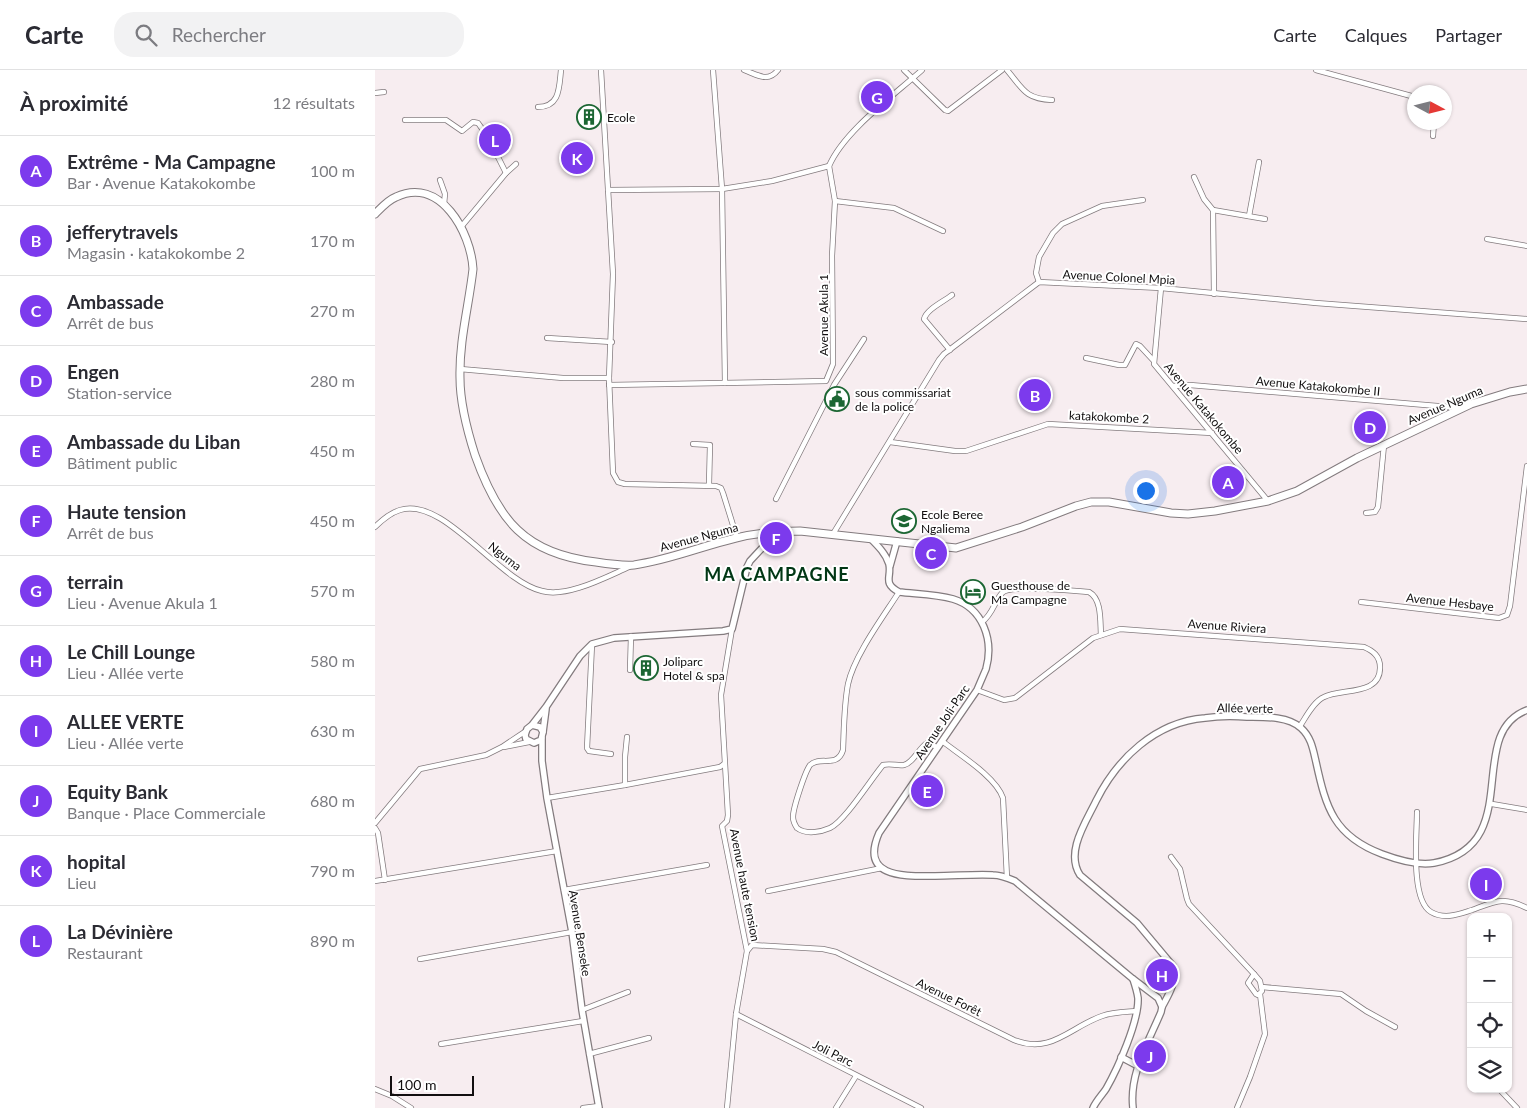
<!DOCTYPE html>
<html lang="fr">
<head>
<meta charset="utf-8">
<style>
	:root { --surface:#fff; --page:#f2f2f3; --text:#2b2b33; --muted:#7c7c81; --line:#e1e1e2; --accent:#7c3aed }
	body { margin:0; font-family:Lato,sans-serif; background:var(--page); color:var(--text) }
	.controls { position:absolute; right:15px; bottom:15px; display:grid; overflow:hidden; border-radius:10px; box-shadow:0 1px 4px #0004 }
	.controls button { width:45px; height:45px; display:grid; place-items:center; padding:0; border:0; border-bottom:1px solid var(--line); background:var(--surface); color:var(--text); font:25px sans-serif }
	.compass { position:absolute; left:1032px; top:15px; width:45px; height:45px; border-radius:50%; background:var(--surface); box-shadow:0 1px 4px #0004; rotate:97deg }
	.scale { position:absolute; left:15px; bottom:12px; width:84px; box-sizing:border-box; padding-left:5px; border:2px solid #120f10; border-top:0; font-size:14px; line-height:18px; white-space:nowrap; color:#120f10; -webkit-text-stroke:4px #fff; paint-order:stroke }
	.you { position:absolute; left:770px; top:420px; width:18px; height:18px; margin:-12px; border:4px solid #fff; border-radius:50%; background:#1a73e8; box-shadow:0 0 0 8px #1a73e833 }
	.badge { display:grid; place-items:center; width:32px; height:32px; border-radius:50%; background:var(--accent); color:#fff; font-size:16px; font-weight:700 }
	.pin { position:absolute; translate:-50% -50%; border:2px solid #fff; box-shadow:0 1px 5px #0006 }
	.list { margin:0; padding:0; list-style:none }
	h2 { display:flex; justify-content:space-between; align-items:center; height:65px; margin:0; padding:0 20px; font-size:21px }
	h2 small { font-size:16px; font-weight:400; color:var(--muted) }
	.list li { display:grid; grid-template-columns:32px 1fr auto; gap:15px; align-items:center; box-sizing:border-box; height:70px; padding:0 20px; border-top:1px solid var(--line) }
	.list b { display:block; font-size:19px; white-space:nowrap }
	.list p { margin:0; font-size:16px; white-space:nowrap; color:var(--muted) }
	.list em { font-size:16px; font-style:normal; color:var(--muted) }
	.icon { flex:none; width:28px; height:28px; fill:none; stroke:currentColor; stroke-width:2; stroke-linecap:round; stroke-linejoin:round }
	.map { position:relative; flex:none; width:1152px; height:1038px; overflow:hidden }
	header { display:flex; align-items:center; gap:30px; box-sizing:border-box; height:70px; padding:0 25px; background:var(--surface); border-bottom:1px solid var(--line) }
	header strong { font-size:24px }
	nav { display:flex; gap:28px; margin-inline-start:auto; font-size:18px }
	.search { width:350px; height:45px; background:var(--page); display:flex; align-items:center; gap:12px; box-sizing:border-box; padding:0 18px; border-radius:20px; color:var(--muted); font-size:19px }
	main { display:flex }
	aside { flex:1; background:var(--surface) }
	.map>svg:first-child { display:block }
</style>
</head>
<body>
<header>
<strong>Carte</strong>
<div class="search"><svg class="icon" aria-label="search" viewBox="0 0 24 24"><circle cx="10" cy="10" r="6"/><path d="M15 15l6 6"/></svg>Rechercher</div>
<nav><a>Carte</a><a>Calques</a><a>Partager</a></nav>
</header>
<main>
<aside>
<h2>À proximité<small>12 résultats</small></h2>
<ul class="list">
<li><span class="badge">A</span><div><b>Extrême - Ma Campagne</b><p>Bar · Avenue Katakokombe</p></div><em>100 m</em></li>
<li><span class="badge">B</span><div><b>jefferytravels</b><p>Magasin · katakokombe 2</p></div><em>170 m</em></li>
<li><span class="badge">C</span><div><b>Ambassade</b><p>Arrêt de bus</p></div><em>270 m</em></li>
<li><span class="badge">D</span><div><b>Engen</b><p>Station-service</p></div><em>280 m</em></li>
<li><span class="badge">E</span><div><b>Ambassade du Liban</b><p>Bâtiment public</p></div><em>450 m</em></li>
<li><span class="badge">F</span><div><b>Haute tension</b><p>Arrêt de bus</p></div><em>450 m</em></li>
<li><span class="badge">G</span><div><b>terrain</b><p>Lieu · Avenue Akula 1</p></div><em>570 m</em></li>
<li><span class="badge">H</span><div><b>Le Chill Lounge</b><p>Lieu · Allée verte</p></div><em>580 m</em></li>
<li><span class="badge">I</span><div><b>ALLEE VERTE</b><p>Lieu · Allée verte</p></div><em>630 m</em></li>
<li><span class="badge">J</span><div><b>Equity Bank</b><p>Banque · Place Commerciale</p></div><em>680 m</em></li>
<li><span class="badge">K</span><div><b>hopital</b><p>Lieu</p></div><em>790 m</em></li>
<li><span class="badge">L</span><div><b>La Dévinière</b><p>Restaurant</p></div><em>890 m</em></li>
</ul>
</aside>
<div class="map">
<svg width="1152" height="1038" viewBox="0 0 1152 1038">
	<rect width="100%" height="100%" fill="#f7edf0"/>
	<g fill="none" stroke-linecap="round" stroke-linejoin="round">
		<defs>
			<g id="minor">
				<polyline points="226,0 238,204 234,308 238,403 243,412 250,414 341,416 346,418 348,423 362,468"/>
				<polyline points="338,0 347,119 350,313"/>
				<path d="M369,0C383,5 393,13 403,0"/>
				<polyline points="529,0 570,40 573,41 627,0"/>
				<path d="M632,0C648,19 650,29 677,30"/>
				<polyline points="941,0 1040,27"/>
				<polyline points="0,23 9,22"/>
				<path d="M163,37C185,37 184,18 186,0"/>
				<polyline points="30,50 71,50 87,61 98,52 103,53 113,67 131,103"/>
				<polyline points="1058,66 1059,52"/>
				<polyline points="819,107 829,129 838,140 890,149"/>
				<polyline points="65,110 70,124 69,134"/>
				<polyline points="233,120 347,119 397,111 454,96"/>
				<polyline points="460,131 519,138 568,161"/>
				<polyline points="838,140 839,224"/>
				<polyline points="874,146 884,92"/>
				<polyline points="86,157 131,103 141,94"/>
				<polyline points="1112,169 1152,176"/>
				<polyline points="664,212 661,203 664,187 678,163 687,154 727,136 768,130"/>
				<polyline points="786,218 779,294 893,431"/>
				<polyline points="172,268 237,272"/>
				<path d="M575,280L549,249C552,239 568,232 577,225"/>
				<polyline points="711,288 744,295 750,295 761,274 765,276 778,290"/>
				<polyline points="85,299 188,308 234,308"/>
				<path d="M234,315L451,311L458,294L457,186L460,131L454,96C469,61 518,26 547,0"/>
				<polyline points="798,316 815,315 1086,338"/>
				<polyline points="515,372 580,381 591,381 673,354 837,363"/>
				<polyline points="318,374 335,375 334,414"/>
				<polyline points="401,429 459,315 489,269"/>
				<polyline points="991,443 1000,442 1003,437 1009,375"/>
				<path d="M0,457C7,450 15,443 25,440C69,426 123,511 167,521C192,528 231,507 254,497"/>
				<polyline points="458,464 564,290 569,284 664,212 786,218 941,233 1152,249"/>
				<path d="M524,522C508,547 479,586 473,614C469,635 469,658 468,680C462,699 445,685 435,695C430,702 418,738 418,747C418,751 420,755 422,758C431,765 446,762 455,758C470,751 496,709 508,695C516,693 522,696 529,695C538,693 544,678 552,673L562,677"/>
				<polyline points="986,532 1124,548 1132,545 1135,536 1152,396"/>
				<path d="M607,552C618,544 619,532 627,523C635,514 699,521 714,522C727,529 725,551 726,565"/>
				<polyline points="357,559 346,625 353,745 352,751 347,756 372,881"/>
				<polyline points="217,574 212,678 214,681 236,684"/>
				<polyline points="255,600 256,566"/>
				<path d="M602,620L629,630L640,628L718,568L745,559L989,577C998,581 1005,586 1005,597C1006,626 967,618 949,627C939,631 931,647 925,656"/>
				<path d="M567,671C585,685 621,707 628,728L632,808"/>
				<polyline points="129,677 154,672"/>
				<polyline points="250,715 250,687 252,667"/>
				<polyline points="172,728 250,715 345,697 349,694"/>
				<polyline points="1117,734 1152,740"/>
				<path d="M1042,742C1042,764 1035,830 1056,842C1070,850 1084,844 1097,840C1121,831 1128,826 1152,838"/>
				<polyline points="0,753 45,699 111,685 127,677 151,661"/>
				<polyline points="0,758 3,763 10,810"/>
				<polyline points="796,787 805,799 812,829 814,834 879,904"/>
				<polyline points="0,811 182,781"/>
				<polyline points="189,820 332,795"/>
				<polyline points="393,821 507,798"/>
				<polyline points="45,889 197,862"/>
				<polygon points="879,904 885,911 887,921 883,925 881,924 873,913"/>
				<polyline points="887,917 966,924 991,941 1020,957"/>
				<polyline points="207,940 253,922"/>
				<polyline points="361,944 546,1038"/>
				<polyline points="66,974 208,951"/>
				<polyline points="214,984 274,968"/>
				<polyline points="0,1019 17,1026 36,1038"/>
				<polyline points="1124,1019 1142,1038"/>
				<polyline points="208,1038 224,1036"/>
				<path d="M352,1038L361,944L372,881L377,875L448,879L461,882L639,970C676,985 695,957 727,946C738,942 750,942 762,941"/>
				<polyline points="461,1038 481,1006"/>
				<polyline points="862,1038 875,1007 890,964 885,924"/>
			</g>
			<g id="tertiary">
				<path d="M496,469C503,476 511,484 514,494C517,507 507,513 524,522C541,524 561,524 578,529C608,538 619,570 611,599C608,606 605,613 602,620L504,763C484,809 531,806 560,806C579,806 599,804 618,805C626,805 633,808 640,811L758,909L783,928L787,937L786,942C773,973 754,1004 758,1038"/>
				<polyline points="515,496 522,471"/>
				<polyline points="157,655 165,657 168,662 166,670 159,673 151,669 150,665 152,659 157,655 171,637 205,586 217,574 239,568 348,561 357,559 372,497 375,491 402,462"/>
				<polyline points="168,662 171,639"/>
				<polyline points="167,668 167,691 172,728 197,862 207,940 224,1038"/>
				<path d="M787,937C794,924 802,912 798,896L762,853L705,805C690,782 711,752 721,731C742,689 780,652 830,648C844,646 858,646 872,647C889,647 913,646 926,658C936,667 938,679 941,692C951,738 959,766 1007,784C1023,790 1042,796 1059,793C1152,775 1088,664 1152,640"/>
				<polyline points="746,987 763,996"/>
				<path d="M718,1038C721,1031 727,1025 731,1019C743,998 764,951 763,928C762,921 760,915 758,909"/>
			</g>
			<path id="primary" d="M0,144C6,138 13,130 21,127C65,106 96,162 98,199C94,235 84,271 85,308C85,334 92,360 100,385C123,450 150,484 221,492C234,494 247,496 259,495C294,490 327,476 361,468C382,463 404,461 425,461L581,478L647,457L701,436L716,432H734L796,443L813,444L840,441L893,431L922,421L982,388L1096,334L1135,322L1152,319"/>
		</defs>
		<use href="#minor" stroke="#837b7e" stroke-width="6"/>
		<use href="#tertiary" stroke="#837b7e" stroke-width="8"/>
		<use href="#primary" stroke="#837b7e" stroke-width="9"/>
		<use href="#minor" stroke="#fff" stroke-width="4.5"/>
		<use href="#tertiary" stroke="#fff" stroke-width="5.5"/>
		<use href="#primary" stroke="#fff" stroke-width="7"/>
	</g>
	<defs>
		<symbol id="building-ring" viewBox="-11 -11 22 22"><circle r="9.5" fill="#fff" stroke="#1c6633" stroke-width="1.5"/><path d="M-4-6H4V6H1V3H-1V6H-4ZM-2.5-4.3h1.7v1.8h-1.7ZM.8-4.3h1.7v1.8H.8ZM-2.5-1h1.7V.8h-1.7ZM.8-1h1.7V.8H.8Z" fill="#1c6633"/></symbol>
		<symbol id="civic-ring" viewBox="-11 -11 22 22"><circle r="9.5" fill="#fff" stroke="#1c6633" stroke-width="1.5"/><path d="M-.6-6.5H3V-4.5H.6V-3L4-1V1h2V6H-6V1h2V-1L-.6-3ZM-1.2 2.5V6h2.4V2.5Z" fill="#1c6633"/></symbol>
		<symbol id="school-ring" viewBox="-11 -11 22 22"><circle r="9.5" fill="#fff" stroke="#1c6633" stroke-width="1.5"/><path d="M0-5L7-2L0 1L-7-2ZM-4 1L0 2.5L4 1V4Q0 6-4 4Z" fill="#1c6633"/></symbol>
		<symbol id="hotel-ring" viewBox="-11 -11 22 22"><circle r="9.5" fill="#fff" stroke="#1c6633" stroke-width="1.5"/><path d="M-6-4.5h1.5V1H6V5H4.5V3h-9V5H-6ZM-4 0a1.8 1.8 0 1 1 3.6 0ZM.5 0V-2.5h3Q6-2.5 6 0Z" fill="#1c6633"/></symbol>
	</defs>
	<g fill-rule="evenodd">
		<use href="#building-ring" x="200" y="33" width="28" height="28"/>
		<use href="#civic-ring" x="448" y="315" width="28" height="28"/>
		<use href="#school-ring" x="515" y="437" width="28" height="28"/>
		<use href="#hotel-ring" x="584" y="508" width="28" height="28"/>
		<use href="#building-ring" x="257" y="584" width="28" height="28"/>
	</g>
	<g text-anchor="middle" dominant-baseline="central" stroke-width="4" stroke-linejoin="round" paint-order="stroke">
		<g font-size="12" fill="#120f10" stroke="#fff" text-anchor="start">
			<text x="232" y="47">Ecole</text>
			<text x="480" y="322">sous commissariat<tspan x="480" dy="14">de la police</tspan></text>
			<text x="546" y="444">Ecole Beree<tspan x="546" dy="14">Ngaliema</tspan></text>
			<text x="616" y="515">Guesthouse de<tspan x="616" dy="14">Ma Campagne</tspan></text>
			<text x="288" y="591">Joliparc<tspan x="288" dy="14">Hotel &amp; spa</tspan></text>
		</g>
		<g font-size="12" fill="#120f10" stroke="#fff">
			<text transform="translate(744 207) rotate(3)">Avenue Colonel Mpia</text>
			<text transform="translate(448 245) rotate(-90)">Avenue Akula 1</text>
			<text transform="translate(943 316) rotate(5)">Avenue Katakokombe II</text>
			<text transform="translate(1070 335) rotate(-23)">Avenue Nguma</text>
			<text transform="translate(829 338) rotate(50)">Avenue Katakokombe</text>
			<text transform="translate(734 347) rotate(3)">katakokombe 2</text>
			<text transform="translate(324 467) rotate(-15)">Avenue Nguma</text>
			<text transform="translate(130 486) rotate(38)">Nguma</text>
			<text transform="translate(1075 532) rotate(6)">Avenue Hesbaye</text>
			<text transform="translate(852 556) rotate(4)">Avenue Riviera</text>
			<text transform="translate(870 638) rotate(1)">Allée verte</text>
			<text transform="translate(567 652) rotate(-56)">Avenue Joli-Parc</text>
			<text transform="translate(370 815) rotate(79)">Avenue haute tension</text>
			<text transform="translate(205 863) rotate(81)">Avenue Benseke</text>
			<text transform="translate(574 927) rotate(26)">Avenue Forêt</text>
			<text transform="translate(458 983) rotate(27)">Joli Parc</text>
		</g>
		<g font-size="18" font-weight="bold" letter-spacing="1" fill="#013715" stroke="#fff">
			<text x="402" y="504">MA CAMPAGNE</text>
		</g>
	</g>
</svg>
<div class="controls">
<button>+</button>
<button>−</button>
<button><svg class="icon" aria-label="locate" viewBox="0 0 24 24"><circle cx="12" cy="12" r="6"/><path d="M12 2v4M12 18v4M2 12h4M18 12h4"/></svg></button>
<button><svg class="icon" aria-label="layers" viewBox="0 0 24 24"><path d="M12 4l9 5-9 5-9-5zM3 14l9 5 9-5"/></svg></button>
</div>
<svg class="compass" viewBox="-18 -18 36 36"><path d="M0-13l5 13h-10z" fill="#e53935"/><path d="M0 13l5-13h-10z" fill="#7c7c81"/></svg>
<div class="scale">100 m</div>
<div class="you"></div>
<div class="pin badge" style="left:853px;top:412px">A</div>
<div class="pin badge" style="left:660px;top:325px">B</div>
<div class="pin badge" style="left:556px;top:483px">C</div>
<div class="pin badge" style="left:995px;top:357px">D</div>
<div class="pin badge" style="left:552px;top:721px">E</div>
<div class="pin badge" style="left:401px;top:468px">F</div>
<div class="pin badge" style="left:502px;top:27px">G</div>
<div class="pin badge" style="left:787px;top:905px">H</div>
<div class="pin badge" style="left:1111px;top:814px">I</div>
<div class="pin badge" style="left:775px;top:986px">J</div>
<div class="pin badge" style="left:202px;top:88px">K</div>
<div class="pin badge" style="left:120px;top:70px">L</div>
</div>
</main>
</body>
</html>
